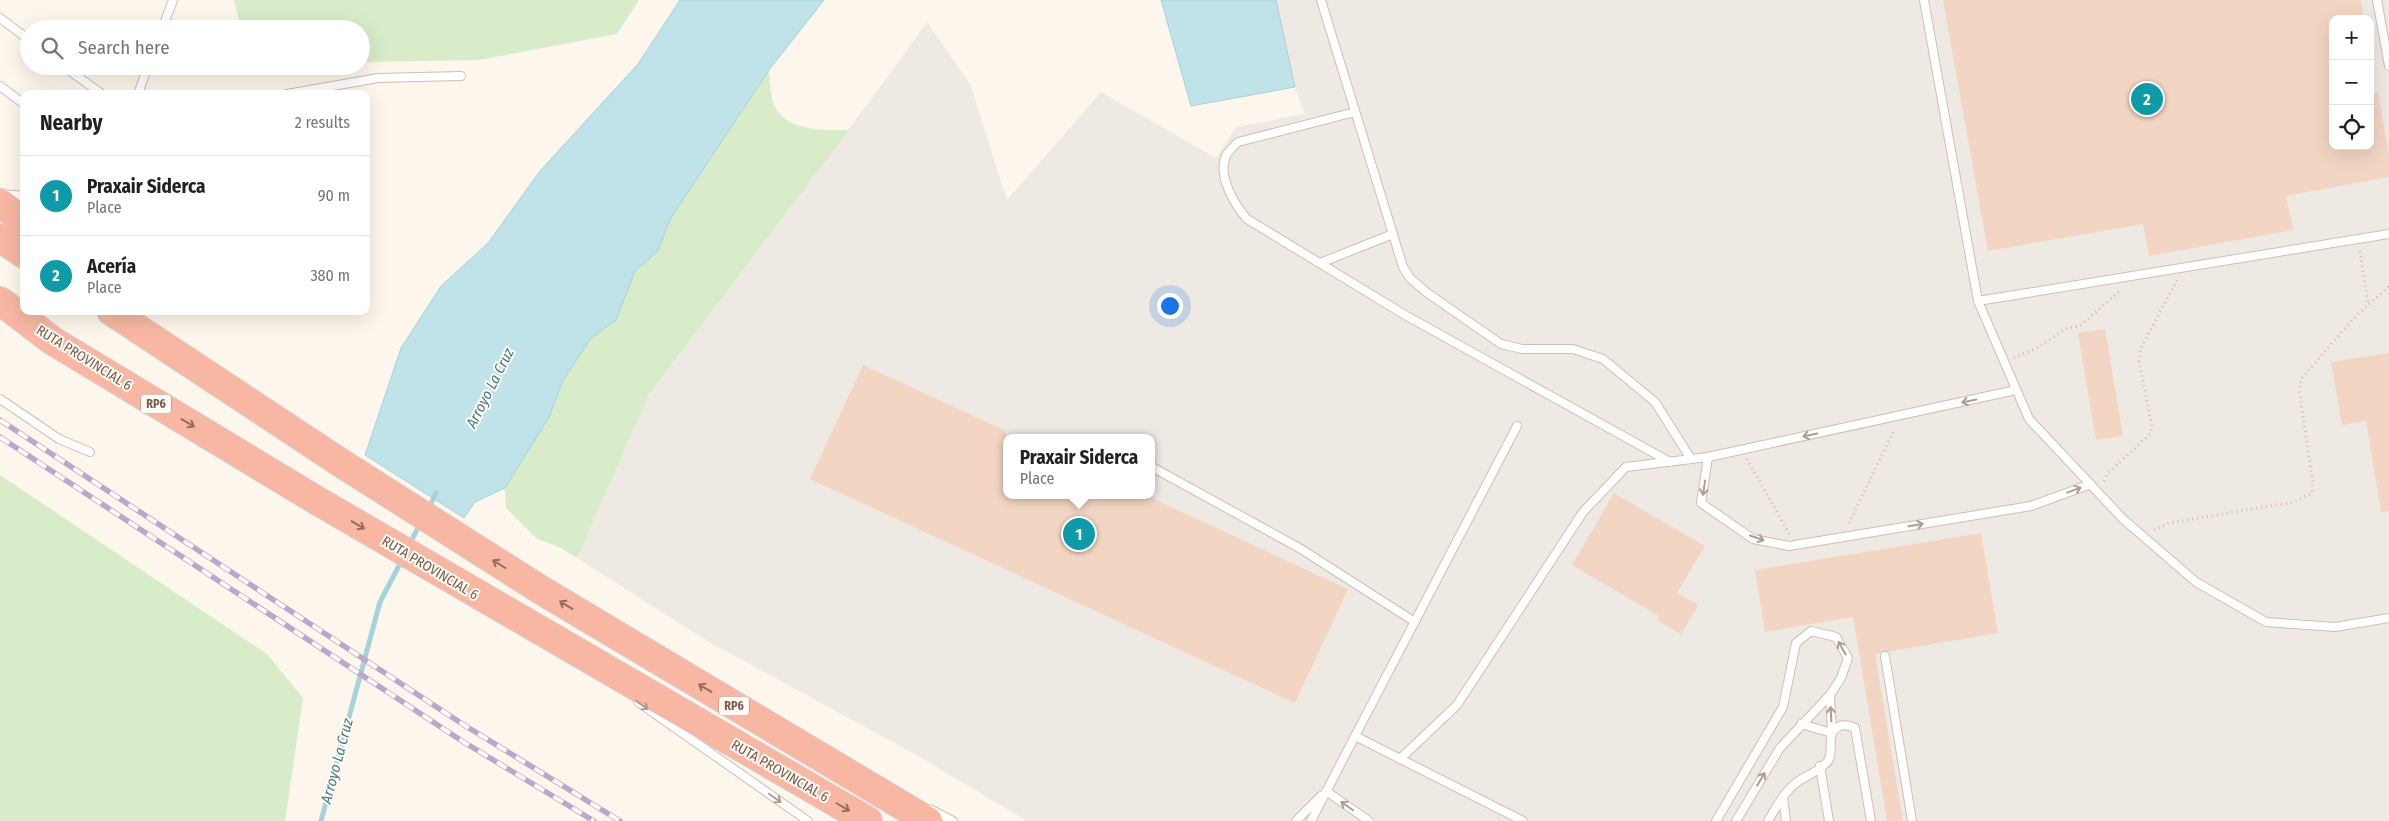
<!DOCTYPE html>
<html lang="en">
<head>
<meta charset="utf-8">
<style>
	:root { --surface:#fff; --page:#f6f6f6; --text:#202124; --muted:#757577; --line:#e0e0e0; --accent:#7c3aed }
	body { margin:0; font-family:"Fira Sans Condensed",sans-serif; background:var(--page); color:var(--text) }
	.controls { position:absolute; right:15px; top:15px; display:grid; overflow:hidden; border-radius:10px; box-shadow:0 5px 20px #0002 }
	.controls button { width:45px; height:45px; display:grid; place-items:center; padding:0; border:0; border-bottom:1px solid var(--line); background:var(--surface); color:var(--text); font:25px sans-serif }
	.you { position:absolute; left:1169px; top:305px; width:18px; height:18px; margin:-12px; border:4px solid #fff; border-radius:50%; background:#1a73e8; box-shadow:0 0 0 8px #1a73e833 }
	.badge { display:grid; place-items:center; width:32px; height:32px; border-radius:50%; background:var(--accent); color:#fff; font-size:16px; font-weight:700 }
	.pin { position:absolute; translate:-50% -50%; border:2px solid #fff; box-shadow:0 1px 5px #0006 }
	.popup { position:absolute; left:1003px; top:434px; width:152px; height:65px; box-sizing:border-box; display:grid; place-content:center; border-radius:10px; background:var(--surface); filter:drop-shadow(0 1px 4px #0005); font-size:16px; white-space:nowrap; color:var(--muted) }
	.popup b { font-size:19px; color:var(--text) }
	.popup::after { content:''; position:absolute; left:50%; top:100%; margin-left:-10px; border:10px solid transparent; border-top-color:var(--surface) }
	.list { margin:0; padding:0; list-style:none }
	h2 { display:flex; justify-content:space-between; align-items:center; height:65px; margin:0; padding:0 20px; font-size:21px }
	h2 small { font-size:16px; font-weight:400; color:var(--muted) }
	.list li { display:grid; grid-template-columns:32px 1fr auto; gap:15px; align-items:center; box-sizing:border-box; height:80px; padding:0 20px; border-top:1px solid var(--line) }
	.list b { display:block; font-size:19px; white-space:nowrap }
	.list p { margin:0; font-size:16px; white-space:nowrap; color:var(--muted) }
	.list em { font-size:16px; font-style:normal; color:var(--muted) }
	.icon { flex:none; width:28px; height:28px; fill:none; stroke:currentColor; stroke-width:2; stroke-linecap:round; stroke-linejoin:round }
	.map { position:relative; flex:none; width:2389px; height:821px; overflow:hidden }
	.search { position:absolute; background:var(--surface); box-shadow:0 5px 20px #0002; left:20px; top:20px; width:350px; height:55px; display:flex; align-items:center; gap:12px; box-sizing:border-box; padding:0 18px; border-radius:28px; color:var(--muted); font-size:19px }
	.panel { position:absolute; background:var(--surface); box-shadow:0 5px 20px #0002; left:20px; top:90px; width:350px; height:225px; border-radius:10px }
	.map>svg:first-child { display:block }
</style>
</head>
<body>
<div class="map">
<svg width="2389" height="821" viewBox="0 0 2389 821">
	<rect width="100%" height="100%" fill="#fdf6ec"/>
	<path fill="#efe9e4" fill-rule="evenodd" d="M1276,0H2389V821H1027L913,753L709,642L577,558L649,394L884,82L927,22L970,84L1007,200L1101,92L1216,158L1236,127L1305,114L1295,87ZM2333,19H2370V146H2333ZM1006,438H1152V495H1006Z"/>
	<g fill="#d8ecc9">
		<polygon points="234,0 639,0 617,34 479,60 361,62 361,29 241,29"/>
		<path d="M769,70C770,80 770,95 774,105C786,132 824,130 849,130L649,394L577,558L561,548L536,538L506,508L505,488L549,417L563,380L591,338L616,320L635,271L658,251L670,219Z"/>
		<polygon points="0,475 267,654 303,698 285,821 0,821"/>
	</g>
	<g fill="#bfe3e8" stroke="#a5d3da">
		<polygon points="680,0 824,0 769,70 670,219 658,251 635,271 616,320 591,338 563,380 549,417 505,488 475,502 464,518 365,455 401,348 441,286 488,243 540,171 638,64"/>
		<polygon points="1161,0 1276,0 1295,87 1191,106"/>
	</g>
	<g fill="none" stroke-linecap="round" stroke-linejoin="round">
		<g stroke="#a5d3da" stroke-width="5">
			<polyline points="428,510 436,493"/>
			<polyline points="409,545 420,524"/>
			<polyline points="321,821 380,602 402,560"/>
		</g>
	</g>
	<g fill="#f3d5c3">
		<polygon points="1943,0 2361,0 2364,19 2333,19 2333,146 2370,146 2370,94 2378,93 2389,156 2389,177 2286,196 2293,230 2149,256 2143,224 1988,251"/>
		<polygon points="2105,329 2123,436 2096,440 2078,333"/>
		<polygon points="2389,353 2389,511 2381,512 2366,421 2342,425 2331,362"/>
		<polygon points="863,365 1006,431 1006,495 1145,495 1348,589 1295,703 810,479"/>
		<polygon points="1614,493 1705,546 1677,593 1698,605 1681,634 1657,620 1659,616 1572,565"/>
		<polygon points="1981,533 1998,633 1875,654 1903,821 1887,821 1853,617 1765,632 1755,570"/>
	</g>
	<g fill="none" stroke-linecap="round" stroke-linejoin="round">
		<defs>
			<g id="lane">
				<polyline points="1321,0 1403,267 1410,278 1426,292 1501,344 1522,349 1573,349 1603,359 1655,402 1691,459"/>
				<polyline points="1924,0 1978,301 2029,419 2123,519 2196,582 2266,622 2335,627 2389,618"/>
				<polyline points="2377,0 2389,66"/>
				<polyline points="0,18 29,40"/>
				<polyline points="162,29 173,0"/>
				<polyline points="63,66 102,94"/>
				<polyline points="0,86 24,104"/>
				<polyline points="138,94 148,66"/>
				<polyline points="287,94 378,78 461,76"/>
				<path d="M1355,112L1238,142C1234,146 1230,150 1227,154C1216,174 1234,204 1247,219L1405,315L1670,462"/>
				<polyline points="3,194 24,196"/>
				<polyline points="1320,263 1393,234"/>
				<polyline points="1978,301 2389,234"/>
				<polyline points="0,399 59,439 90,452"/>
				<polyline points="1708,457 1701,503 1753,539 1789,546 2031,506 2091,484"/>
				<polyline points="1152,467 1301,549 1415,622"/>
				<polyline points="1885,656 1912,821"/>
				<polyline points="638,702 808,821"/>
				<polyline points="1801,724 1832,733 1830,695"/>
				<polyline points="1355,736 1517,426"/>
				<polyline points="1400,759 1457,705 1583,512 1626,467 1708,457 2016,390"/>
				<polyline points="1820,766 1829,821"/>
				<polyline points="1326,791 1369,821"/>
				<polyline points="1783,797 1786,821"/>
				<polyline points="930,809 953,821"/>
				<polyline points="1296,821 1321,796"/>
				<polyline points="1311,821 1355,736 1523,821"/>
				<polyline points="1716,821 1783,707 1796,643 1811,631 1836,637 1848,658 1841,678 1830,695 1780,748 1736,821"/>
				<path d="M1768,821C1776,808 1784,792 1796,783C1804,777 1823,769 1828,761C1835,750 1824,733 1840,726C1845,724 1850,726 1855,728L1871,821"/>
			</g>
			<g id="highway">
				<polyline points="0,203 24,221"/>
				<polyline points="0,238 24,254"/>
				<polyline points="0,301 53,341 316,500 868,821"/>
				<polyline points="111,311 341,463 541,590 928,821"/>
			</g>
		</defs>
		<use href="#lane" stroke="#d1beb0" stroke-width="10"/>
		<use href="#highway" stroke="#dad1cd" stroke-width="30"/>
		<g stroke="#d9b8a5" stroke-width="3" stroke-dasharray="1 4" stroke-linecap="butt">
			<polyline points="2360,251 2368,304"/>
			<polyline points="2014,358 2037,348 2067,328 2080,326 2121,290"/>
			<polyline points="1747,459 1789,534"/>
			<polyline points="2104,481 2107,474 2150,434 2152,427 2139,361 2140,350 2177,280"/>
			<polyline points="1849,523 1894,430"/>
			<polyline points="2154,530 2169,523 2294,502 2312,493 2313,483 2299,390 2301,379 2356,316 2389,286"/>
		</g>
		<use href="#lane" stroke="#fff" stroke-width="8"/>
		<use href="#highway" stroke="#f7b7a3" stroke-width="28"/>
		<defs>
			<g id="rail">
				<polyline points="0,420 464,725 620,821"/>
				<polyline points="0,437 462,741 594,821"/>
			</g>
		</defs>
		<use href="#rail" stroke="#b9a8c9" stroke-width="5.5"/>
		<use href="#rail" stroke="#fffaf3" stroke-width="4" stroke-dasharray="11" stroke-linecap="butt"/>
	</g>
	<defs><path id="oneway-shaft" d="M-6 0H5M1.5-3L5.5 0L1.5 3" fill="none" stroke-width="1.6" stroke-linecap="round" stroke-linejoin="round" transform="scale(1.25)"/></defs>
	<g stroke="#af9d94">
		<use href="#oneway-shaft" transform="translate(1969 401) rotate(168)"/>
		<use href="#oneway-shaft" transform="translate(1810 435) rotate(168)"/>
		<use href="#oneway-shaft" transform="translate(1704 488) rotate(98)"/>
		<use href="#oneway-shaft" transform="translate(2074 490) rotate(-20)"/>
		<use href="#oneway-shaft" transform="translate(1916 525) rotate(-9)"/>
		<use href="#oneway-shaft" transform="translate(1757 538) rotate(19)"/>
		<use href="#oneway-shaft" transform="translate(1842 648) rotate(-119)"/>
		<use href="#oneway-shaft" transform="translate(642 705) rotate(35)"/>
		<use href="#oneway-shaft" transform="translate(1831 714) rotate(-93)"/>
		<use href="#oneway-shaft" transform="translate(1761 779) rotate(-59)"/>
		<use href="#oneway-shaft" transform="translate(775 798) rotate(35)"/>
		<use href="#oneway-shaft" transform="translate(1347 806) rotate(-145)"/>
	</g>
	<g stroke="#936e5e">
		<use href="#oneway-shaft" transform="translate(188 423) rotate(31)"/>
		<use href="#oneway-shaft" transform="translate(358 525) rotate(31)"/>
		<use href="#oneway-shaft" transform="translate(499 564) rotate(-148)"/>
		<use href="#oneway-shaft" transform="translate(566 605) rotate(-149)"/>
		<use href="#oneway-shaft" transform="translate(705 688) rotate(-149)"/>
		<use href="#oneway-shaft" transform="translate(843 807) rotate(30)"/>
	</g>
	<g text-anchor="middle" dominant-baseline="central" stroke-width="4" stroke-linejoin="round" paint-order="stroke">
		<g fill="#fffaf3" stroke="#a28b7f" stroke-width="1">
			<rect x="141" y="394.5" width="30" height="19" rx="4"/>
			<rect x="719" y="696.5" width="30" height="19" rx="4"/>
		</g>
		<g font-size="12" font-weight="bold" fill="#7a5c4d">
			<text x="156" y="404">RP6</text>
			<text x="734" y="706">RP6</text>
		</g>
		<g font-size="14" fill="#7a5c4d" stroke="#fffaf3">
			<text transform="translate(84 358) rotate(32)">RUTA PROVINCIAL 6</text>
			<text transform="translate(430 568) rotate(31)">RUTA PROVINCIAL 6</text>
			<text transform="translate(780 771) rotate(30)">RUTA PROVINCIAL 6</text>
		</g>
		<g font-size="15" font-style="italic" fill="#437c86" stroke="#fffaf3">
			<text transform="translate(490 388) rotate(-63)">Arroyo La Cruz</text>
			<text transform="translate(337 761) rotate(-75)">Arroyo La Cruz</text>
		</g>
	</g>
</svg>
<div class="controls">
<button>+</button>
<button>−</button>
<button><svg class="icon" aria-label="locate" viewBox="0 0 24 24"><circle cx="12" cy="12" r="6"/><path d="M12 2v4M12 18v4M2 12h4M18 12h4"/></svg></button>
</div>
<div class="you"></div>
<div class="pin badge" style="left:1079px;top:534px;background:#0f9aa8">1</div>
<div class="popup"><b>Praxair Siderca</b>Place</div>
<div class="pin badge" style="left:2147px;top:99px;background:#0f9aa8">2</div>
<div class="search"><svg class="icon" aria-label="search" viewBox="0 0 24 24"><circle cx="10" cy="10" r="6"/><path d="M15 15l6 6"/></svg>Search here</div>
<section class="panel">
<h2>Nearby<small>2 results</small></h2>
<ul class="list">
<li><span class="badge" style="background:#0f9aa8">1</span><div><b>Praxair Siderca</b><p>Place</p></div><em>90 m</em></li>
<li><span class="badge" style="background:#0f9aa8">2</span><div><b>Acería</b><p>Place</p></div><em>380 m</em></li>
</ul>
</section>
</div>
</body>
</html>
